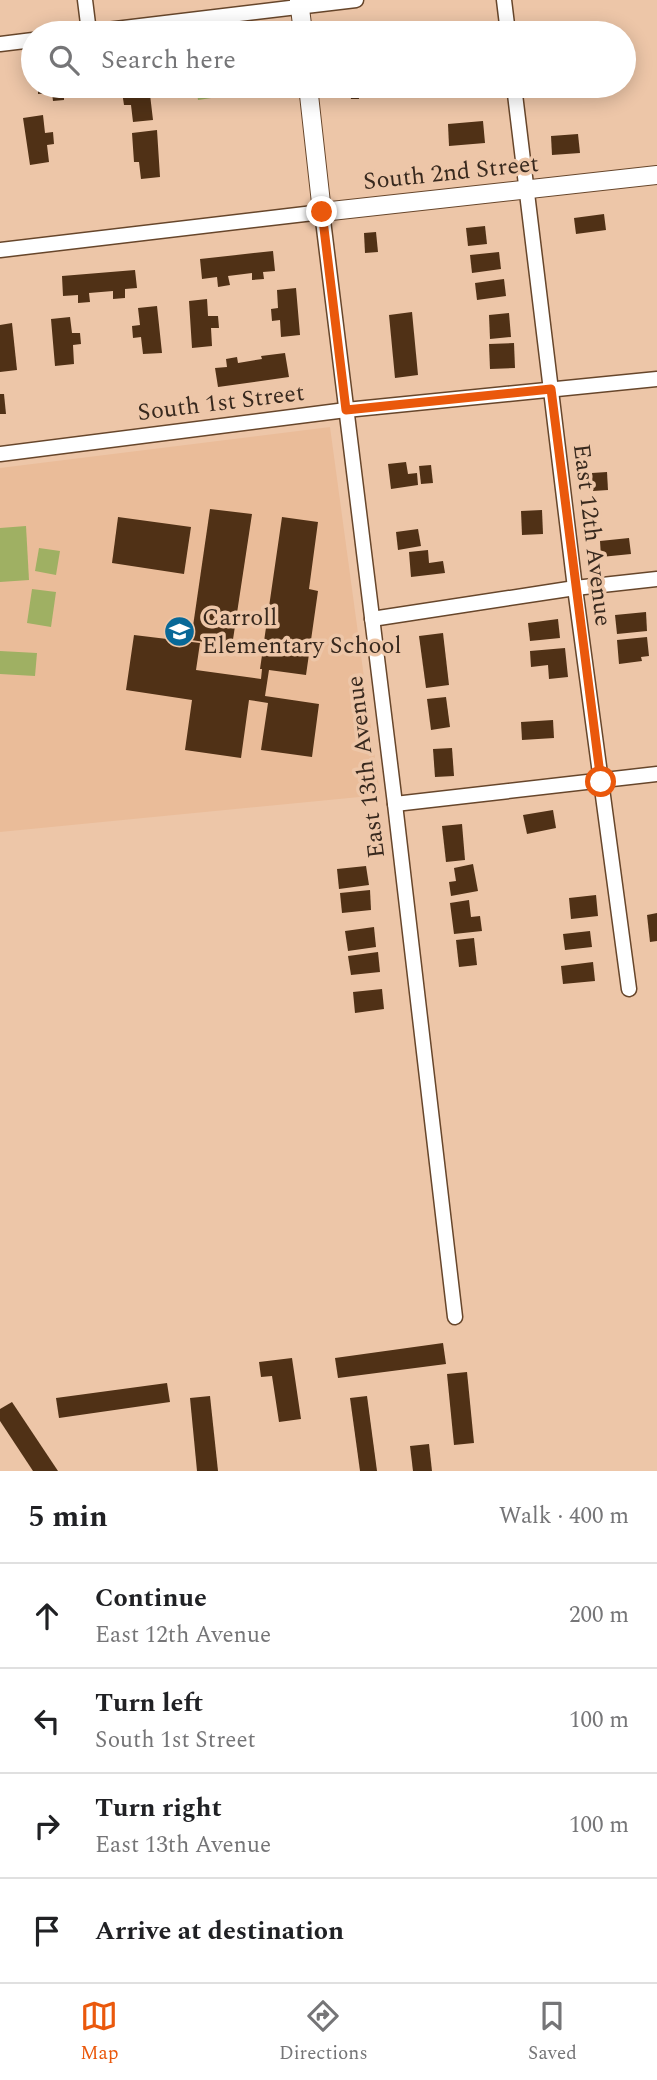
<!DOCTYPE html>
<html lang="en">
<head>
<meta charset="utf-8">
<style>
	:root { --surface:#fff; --page:#f2f2f2; --text:#202124; --muted:#757577; --line:#e0e0e0; --accent:#ea580c }
	body { margin:0; font-family:Spectral,serif; background:var(--page); color:var(--text) }
	.stop { position:absolute; width:21px; height:21px; margin:-16px; border:5px solid #ea580c; border-radius:50%; background:#fff }
	.stop.end { background:#ea580c; border-color:#fff; box-shadow:0 2px 7px #0008 }
	.list { margin:0; padding:0; list-style:none }
	h2 { display:flex; justify-content:space-between; align-items:center; height:91px; margin:0; padding:0 28px; font-size:30px }
	h2 small { font-size:23px; font-weight:400; color:var(--muted) }
	.list li { display:grid; grid-template-columns:46px 1fr auto; gap:21px; align-items:center; box-sizing:border-box; height:105px; padding:0 28px; border-top:2px solid var(--line) }
	.list b { display:block; font-size:26px; white-space:nowrap }
	.list p { margin:0; font-size:23px; white-space:nowrap; color:var(--muted) }
	.list em { font-size:23px; font-style:normal; color:var(--muted) }
	.icon { flex:none; width:38px; height:38px; fill:none; stroke:currentColor; stroke-width:2; stroke-linecap:round; stroke-linejoin:round }
	.map { position:relative; flex:none; width:657px; height:1471px; overflow:hidden }
	.search { position:absolute; background:var(--surface); box-shadow:0 4px 18px #0003; left:21px; right:21px; top:21px; height:77px; display:flex; align-items:center; gap:18px; box-sizing:border-box; padding:0 24px; border-radius:38px; color:var(--muted); font-size:26px }
	.sheet { height:511px; background:var(--surface) }
	nav { display:flex; justify-content:space-around; align-items:center; box-sizing:border-box; height:98px; border-top:2px solid var(--line); background:var(--surface); font-size:19px; color:var(--muted) }
	nav a { display:grid; justify-items:center; gap:4px }
	nav .on { color:var(--accent) }
	.map>svg:first-child { display:block }
</style>
</head>
<body>
<div class="map">
<svg width="657" height="1471" viewBox="0 0 657 1471">
	<rect width="100%" height="100%" fill="#edc6a8"/>
	<polygon fill="#eabc99" points="330,427 380,795 0,832 0,468"/>
	<g fill="#9fb063">
		<polygon points="196,86 230,86 231,95 198,100"/>
		<polygon points="26,526 29,580 0,582 0,528"/>
		<polygon points="39,548 60,551 56,575 35,571"/>
		<polygon points="32,589 56,592 51,627 27,623"/>
		<polygon points="0,651 37,653 35,676 0,674"/>
	</g>
	<g fill="#503116">
		<polygon points="393,24 393,33 344,33 344,28"/>
		<polygon points="38,86 100,86 100,95 89,96 88,88 64,90 64,100 53,101 52,93 38,94"/>
		<polygon points="129,86 149,86 153,120 133,122 131,105 124,105 122,92 130,92"/>
		<polygon points="349,86 367,86 367,88 358,89 359,99 351,99"/>
		<polygon points="43,115 45,133 53,132 54,144 47,145 49,162 30,165 23,118"/>
		<polygon points="483,121 485,143 449,146 448,124"/>
		<polygon points="157,130 160,177 141,179 139,162 134,162 132,133"/>
		<polygon points="578,134 580,153 552,155 551,136"/>
		<polygon points="604,214 606,230 576,234 574,218"/>
		<polygon points="485,226 487,244 468,246 466,228"/>
		<polygon points="376,232 378,252 365,253 364,233"/>
		<polygon points="273,251 275,271 263,272 264,279 252,280 252,273 228,276 230,285 218,287 217,277 202,279 200,259"/>
		<polygon points="499,252 501,269 472,273 470,255"/>
		<polygon points="135,270 137,288 125,289 125,298 113,299 113,291 89,293 90,302 78,303 78,295 63,296 62,276"/>
		<polygon points="504,279 506,296 477,300 475,283"/>
		<polygon points="296,288 300,335 281,337 280,320 272,321 271,309 278,308 277,290"/>
		<polygon points="207,299 208,316 218,316 219,328 211,328 212,346 192,348 189,301"/>
		<polygon points="157,306 162,353 143,354 141,337 133,338 132,326 140,325 138,308"/>
		<polygon points="412,312 418,375 395,378 389,315"/>
		<polygon points="509,313 511,337 490,339 489,315"/>
		<polygon points="70,317 72,333 80,333 81,344 73,345 74,364 55,366 51,319"/>
		<polygon points="12,323 17,370 0,372 0,325"/>
		<polygon points="514,343 515,368 490,369 489,344"/>
		<polygon points="285,353 289,377 218,387 215,368 227,367 226,359 237,357 238,363 262,359 261,356"/>
		<polygon points="0,394 4,394 6,414 0,414"/>
		<polygon points="406,462 408,474 417,473 418,485 391,489 388,464"/>
		<polygon points="431,465 433,483 421,484 419,466"/>
		<polygon points="607,472 608,490 593,491 592,473"/>
		<polygon points="210,509 252,514 232,646 191,640"/>
		<polygon points="542,510 543,534 522,535 521,511"/>
		<polygon points="118,517 191,527 184,574 112,563"/>
		<polygon points="282,517 318,522 309,589 318,591 306,675 269,670 265,696 319,704 312,757 261,750 268,703 249,700 241,758 185,750 192,700 126,690 134,635 200,643 196,670 261,679 262,669 260,669"/>
		<polygon points="418,529 421,546 398,550 396,532"/>
		<polygon points="629,538 631,554 601,557 600,541"/>
		<polygon points="428,550 429,563 443,561 445,573 411,577 409,552"/>
		<polygon points="646,612 647,631 617,634 615,615"/>
		<polygon points="558,619 560,638 530,641 528,623"/>
		<polygon points="443,633 449,685 426,688 419,636"/>
		<polygon points="647,637 649,656 641,657 642,661 619,664 617,640"/>
		<polygon points="565,648 568,677 549,679 548,665 531,667 530,651"/>
		<polygon points="446,697 450,727 431,730 427,699"/>
		<polygon points="553,720 554,738 522,740 521,722"/>
		<polygon points="452,748 454,776 435,777 433,749"/>
		<polygon points="553,810 556,828 527,834 523,815"/>
		<polygon points="462,824 465,860 446,862 442,826"/>
		<polygon points="473,864 478,891 451,896 449,882 456,881 454,868"/>
		<polygon points="366,866 369,885 339,889 337,869"/>
		<polygon points="370,890 371,910 342,913 340,893"/>
		<polygon points="596,895 598,916 571,919 569,898"/>
		<polygon points="469,900 471,917 480,916 482,931 454,934 450,903"/>
		<polygon points="657,913 657,941 650,942 647,915"/>
		<polygon points="374,927 376,947 348,951 345,931"/>
		<polygon points="590,931 592,947 565,950 563,934"/>
		<polygon points="474,938 477,965 459,967 456,940"/>
		<polygon points="378,952 380,972 351,975 348,956"/>
		<polygon points="593,962 595,981 563,984 561,966"/>
		<polygon points="382,989 384,1009 355,1013 353,992"/>
		<polygon points="443,1343 446,1364 338,1378 335,1358"/>
		<polygon points="292,1358 301,1419 279,1422 272,1376 261,1377 259,1362"/>
		<polygon points="467,1372 474,1443 454,1445 447,1374"/>
		<polygon points="167,1383 170,1402 59,1418 56,1398"/>
		<polygon points="210,1396 218,1471 197,1471 190,1398"/>
		<polygon points="367,1396 377,1471 360,1471 350,1398"/>
		<polygon points="12,1402 58,1471 33,1471 0,1421 0,1409"/>
		<polygon points="429,1444 432,1471 413,1471 410,1446"/>
	</g>
	<g fill="none" stroke-linecap="round" stroke-linejoin="round">
		<defs>
			<g id="minor">
				<polyline points="85,0 89,32"/>
				<polyline points="504,0 508,33"/>
				<polyline points="82,33 356,0"/>
				<polyline points="0,44 33,40"/>
				<polyline points="514,86 575,588 629,989"/>
				<polyline points="0,250 322,212 395,804 455,1317"/>
				<polyline points="0,454 346,410 657,379"/>
				<polyline points="372,619 575,588 657,579"/>
				<polyline points="395,804 657,774"/>
			</g>
			<g id="tertiary">
				<polyline points="299,0 303,33"/>
				<polyline points="308,86 322,212 657,175"/>
			</g>
		</defs>
		<use href="#minor" stroke="#67462b" stroke-width="17"/>
		<use href="#tertiary" stroke="#67462b" stroke-width="20"/>
		<use href="#minor" stroke="#fff" stroke-width="14"/>
		<use href="#tertiary" stroke="#fff" stroke-width="18"/>
	</g>
	<g fill="none" stroke-linecap="round" stroke-linejoin="round">
		<polyline stroke="#ea580c" stroke-width="9" points="322,212 346,410 551,389 601,782"/>
	</g>
	<defs>
		<symbol id="school-disc" viewBox="-11 -11 22 22"><circle r="9.5" fill="#086897" stroke="#edc6a8"/><path d="M0-5L7-2L0 1L-7-2ZM-4 1L0 2.5L4 1V4Q0 6-4 4Z" fill="#fff"/></symbol>
	</defs>
	<g fill-rule="evenodd">
		<use href="#school-disc" x="162" y="614" width="35" height="35"/>
	</g>
	<g text-anchor="middle" dominant-baseline="central" stroke-width="7" stroke-linejoin="round" paint-order="stroke">
		<g font-size="24" fill="#38291e" stroke="#edc6a8">
			<text transform="translate(451 173) rotate(-6)">South 2nd Street</text>
			<text transform="translate(221 403) rotate(-7)">South 1st Street</text>
			<text transform="translate(592 535) rotate(83)">East 12th Avenue</text>
			<text transform="translate(366 767) rotate(-97)">East 13th Avenue</text>
		</g>
		<g font-size="24" fill="#38291e" stroke="#edc6a8" text-anchor="start">
			<text x="202" y="618">Carroll<tspan x="202" dy="28">Elementary School</tspan></text>
		</g>
	</g>
</svg>
<div class="stop" style="left:601px;top:782px"></div>
<div class="stop end" style="left:322px;top:212px"></div>
<div class="search"><svg class="icon" aria-label="search" viewBox="0 0 24 24"><circle cx="10" cy="10" r="6"/><path d="M15 15l6 6"/></svg>Search here</div>
</div>
<section class="sheet">
<h2>5 min<small>Walk · 400 m</small></h2>
<ul class="list">
<li><svg class="icon" aria-label="ahead" viewBox="0 0 24 24"><path d="M12 20V5M6 11l6-6 6 6"/></svg><div><b>Continue</b><p>East 12th Avenue</p></div><em>200 m</em></li>
<li><svg class="icon" aria-label="left" viewBox="0 0 24 24"><path d="M17 20v-9H6M10 6l-5 5 5 5"/></svg><div><b>Turn left</b><p>South 1st Street</p></div><em>100 m</em></li>
<li><svg class="icon" aria-label="right" viewBox="0 0 24 24"><path d="M7 20v-9h11M14 6l5 5-5 5"/></svg><div><b>Turn right</b><p>East 13th Avenue</p></div><em>100 m</em></li>
<li><svg class="icon" aria-label="arrive" viewBox="0 0 24 24"><path d="M6 21V4h12l-3 4 3 4H6"/></svg><div><b>Arrive at destination</b></div></li>
</ul>
</section>
<nav>
<a class="on"><svg class="icon" aria-label="map" viewBox="0 0 24 24"><path d="M3 6l6-2 6 2 6-2v14l-6 2-6-2-6 2zM9 4v14M15 6v14"/></svg>Map</a>
<a><svg class="icon" aria-label="directions" viewBox="0 0 24 24"><path d="M12 3l9 9-9 9-9-9zM9 14v-3h6M13 9l2 2-2 2"/></svg>Directions</a>
<a><svg class="icon" aria-label="saved" viewBox="0 0 24 24"><path d="M7 4h10v16l-5-4-5 4z"/></svg>Saved</a>
</nav>
</body>
</html>
